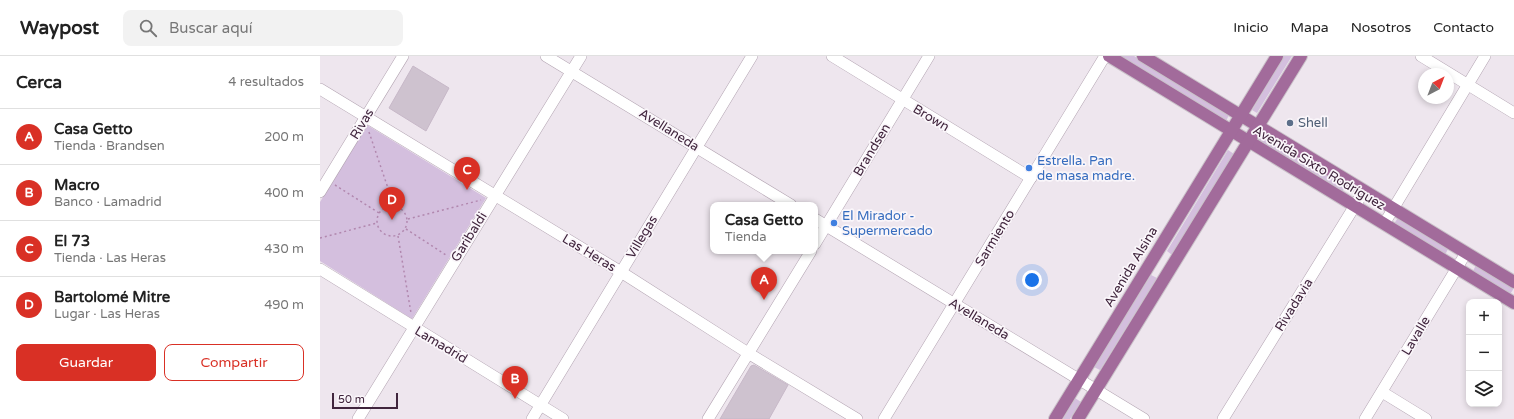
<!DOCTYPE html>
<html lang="es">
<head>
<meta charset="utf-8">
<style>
	:root { --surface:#fff; --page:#f2f2f2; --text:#222; --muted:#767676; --line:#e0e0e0; --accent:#d93025 }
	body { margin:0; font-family:"Varela Round",sans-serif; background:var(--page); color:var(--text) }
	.controls { position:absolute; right:12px; bottom:12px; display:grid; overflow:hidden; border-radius:8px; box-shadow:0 2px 6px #0003 }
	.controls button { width:36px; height:36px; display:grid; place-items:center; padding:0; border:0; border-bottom:1px solid var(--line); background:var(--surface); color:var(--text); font:20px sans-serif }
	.compass { position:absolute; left:1098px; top:12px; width:36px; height:36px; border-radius:50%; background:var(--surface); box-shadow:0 2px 6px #0003; rotate:42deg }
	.scale { position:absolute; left:12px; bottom:10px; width:66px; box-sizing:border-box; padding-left:4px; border:2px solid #40253d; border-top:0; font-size:11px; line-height:14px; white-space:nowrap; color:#40253d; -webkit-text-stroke:3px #faf6fa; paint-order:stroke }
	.you { position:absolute; left:712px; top:224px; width:14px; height:14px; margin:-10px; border:3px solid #fff; border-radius:50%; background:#1a73e8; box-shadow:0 0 0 6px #1a73e833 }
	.badge { display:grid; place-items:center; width:26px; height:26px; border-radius:50%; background:var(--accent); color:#fff; font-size:13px; font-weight:700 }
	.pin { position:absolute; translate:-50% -33px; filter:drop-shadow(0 1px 2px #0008) }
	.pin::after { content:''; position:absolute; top:21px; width:14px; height:12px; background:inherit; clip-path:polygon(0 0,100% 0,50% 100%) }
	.popup { position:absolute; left:390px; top:146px; width:108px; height:52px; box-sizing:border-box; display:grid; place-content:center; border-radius:8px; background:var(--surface); filter:drop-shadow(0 1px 3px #0005); font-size:13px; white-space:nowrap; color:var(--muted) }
	.popup b { font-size:15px; color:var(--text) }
	.popup::after { content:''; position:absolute; left:50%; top:100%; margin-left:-8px; border:8px solid transparent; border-top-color:var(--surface) }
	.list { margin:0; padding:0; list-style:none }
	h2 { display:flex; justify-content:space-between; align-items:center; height:52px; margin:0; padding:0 16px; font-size:17px }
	h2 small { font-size:13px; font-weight:400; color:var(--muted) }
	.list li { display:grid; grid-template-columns:26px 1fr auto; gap:12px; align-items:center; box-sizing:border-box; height:56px; padding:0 16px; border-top:1px solid var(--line) }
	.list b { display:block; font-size:15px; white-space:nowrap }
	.list p { margin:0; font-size:13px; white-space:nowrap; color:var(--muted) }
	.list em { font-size:13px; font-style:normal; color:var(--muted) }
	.actions { display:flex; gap:8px; padding:12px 16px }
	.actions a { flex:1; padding:9px 0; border:1px solid var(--accent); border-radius:8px; text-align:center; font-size:14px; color:var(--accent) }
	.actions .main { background:var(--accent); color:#fff }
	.icon { flex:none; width:22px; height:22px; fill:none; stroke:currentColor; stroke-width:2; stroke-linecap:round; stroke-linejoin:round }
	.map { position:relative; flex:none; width:1194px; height:363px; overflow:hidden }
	header { display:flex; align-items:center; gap:24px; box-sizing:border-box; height:56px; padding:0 20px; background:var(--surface); border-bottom:1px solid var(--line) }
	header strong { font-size:19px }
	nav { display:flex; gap:22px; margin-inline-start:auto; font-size:14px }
	.search { width:280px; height:36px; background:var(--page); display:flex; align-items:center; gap:10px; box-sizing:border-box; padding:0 14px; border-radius:8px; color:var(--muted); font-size:15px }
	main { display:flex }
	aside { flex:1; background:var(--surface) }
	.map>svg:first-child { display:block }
</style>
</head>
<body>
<header>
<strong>Waypost</strong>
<div class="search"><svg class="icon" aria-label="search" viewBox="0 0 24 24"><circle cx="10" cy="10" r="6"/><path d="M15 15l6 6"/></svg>Buscar aquí</div>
<nav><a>Inicio</a><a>Mapa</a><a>Nosotros</a><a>Contacto</a></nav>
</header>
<main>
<aside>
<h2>Cerca<small>4 resultados</small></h2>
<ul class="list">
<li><span class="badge">A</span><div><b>Casa Getto</b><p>Tienda · Brandsen</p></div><em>200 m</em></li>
<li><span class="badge">B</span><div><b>Macro</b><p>Banco · Lamadrid</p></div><em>400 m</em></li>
<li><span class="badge">C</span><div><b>El 73</b><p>Tienda · Las Heras</p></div><em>430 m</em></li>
<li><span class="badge">D</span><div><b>Bartolomé Mitre</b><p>Lugar · Las Heras</p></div><em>490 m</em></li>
</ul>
<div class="actions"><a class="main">Guardar</a><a>Compartir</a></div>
</aside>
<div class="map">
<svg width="1194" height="363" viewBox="0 0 1194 363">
	<rect width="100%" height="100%" fill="#eee6ee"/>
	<g fill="#d4bfde">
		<polygon points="797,0 814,0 909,59 905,67"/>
		<polygon points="964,0 972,0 937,57 932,54"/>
		<polygon points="47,69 166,142 92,263 0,205 0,146"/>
		<polygon points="941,77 1026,129 1022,137 937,85"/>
		<polygon points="908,94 914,98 852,199 847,195"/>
		<polygon points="1078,162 1128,193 1124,201 1073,169"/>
		<polygon points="1156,209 1194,232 1189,240 1152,217"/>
		<polygon points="831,219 837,222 780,314 774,311"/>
		<polygon points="755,342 761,346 750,363 743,363"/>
	</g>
	<g fill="#cec2cf" stroke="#c7b8c8">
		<polygon points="93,10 129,32 106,75 69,52"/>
		<polygon points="434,309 468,329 449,363 400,363 431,310"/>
	</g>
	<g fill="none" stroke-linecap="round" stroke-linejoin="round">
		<defs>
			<g id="minor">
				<polyline points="226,0 471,149"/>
				<polyline points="512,0 711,122"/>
				<polyline points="1101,0 1194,57"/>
				<polyline points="0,33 301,216 428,297 537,363"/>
				<polyline points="0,136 83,0"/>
				<polyline points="495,163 824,363"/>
				<polyline points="1064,168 1165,0"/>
				<polyline points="495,188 609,0"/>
				<polyline points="0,213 243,363"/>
				<polyline points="1062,336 1106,363"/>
				<polyline points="38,363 261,0"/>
				<polyline points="212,363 432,0"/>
				<polyline points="388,363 491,195"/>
				<polyline points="564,363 785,0"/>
				<polyline points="903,363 1044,135"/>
				<polyline points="1045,363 1146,197"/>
			</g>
			<g id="major">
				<polyline points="789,0 1194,247"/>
				<polyline points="823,0 1194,226"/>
				<polyline points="735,363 957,0"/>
				<polyline points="758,363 981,0"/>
			</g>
		</defs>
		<use href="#minor" stroke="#b3a4b2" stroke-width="12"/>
		<use href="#major" stroke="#cac2c9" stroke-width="14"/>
		<g stroke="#b187ae" stroke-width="1.5" stroke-dasharray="2 3" stroke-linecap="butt">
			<polyline points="49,76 74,150"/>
			<polyline points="15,129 59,157"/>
			<circle cx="72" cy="165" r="15"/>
			<polyline points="88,163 161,144"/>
			<polyline points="86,173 126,199"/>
			<polyline points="78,180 91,257"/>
			<polyline points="0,182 57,167"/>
		</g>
		<use href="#minor" stroke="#fff" stroke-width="11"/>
		<use href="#major" stroke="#a26b9b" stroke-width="12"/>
	</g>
	<circle fill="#5c6f8a" stroke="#faf6fa" stroke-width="1.5" cx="970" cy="67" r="4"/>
	<g fill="#3f7fe0" stroke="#faf6fa" stroke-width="1.5">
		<circle cx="709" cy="112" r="4"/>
		<circle cx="514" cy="167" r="4"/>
	</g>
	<g text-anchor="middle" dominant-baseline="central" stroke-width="3.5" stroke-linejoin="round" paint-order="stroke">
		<g font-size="13" fill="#40253d" stroke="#faf6fa">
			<text transform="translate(611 62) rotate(31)">Brown</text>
			<text transform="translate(42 68) rotate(-59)">Rivas</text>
			<text transform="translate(349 74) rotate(32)">Avellaneda</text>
			<text transform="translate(552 94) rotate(-59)">Brandsen</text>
			<text transform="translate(999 112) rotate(31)">Avenida Sixto Rodríguez</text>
			<text transform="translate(149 181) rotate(-58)">Garibaldi</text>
			<text transform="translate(322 181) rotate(-59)">Villegas</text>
			<text transform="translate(675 182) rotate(-59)">Sarmiento</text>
			<text transform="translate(269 197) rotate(31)">Las Heras</text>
			<text transform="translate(811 211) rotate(-59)">Avenida Alsina</text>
			<text transform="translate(974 249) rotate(-58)">Rivadavia</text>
			<text transform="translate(659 263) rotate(31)">Avellaneda</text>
			<text transform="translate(1096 280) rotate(-59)">Lavalle</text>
			<text transform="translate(121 289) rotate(31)">Lamadrid</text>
		</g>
		<g font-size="13" fill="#4e5e75" stroke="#faf6fa" text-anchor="start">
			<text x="978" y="67">Shell</text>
		</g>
		<g font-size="13" fill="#366cbe" stroke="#faf6fa" text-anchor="start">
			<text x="717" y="105">Estrella. Pan<tspan x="717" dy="15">de masa madre.</tspan></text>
			<text x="522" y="160">El Mirador -<tspan x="522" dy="15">Supermercado</tspan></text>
		</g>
	</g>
</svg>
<div class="controls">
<button>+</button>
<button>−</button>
<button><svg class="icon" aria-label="layers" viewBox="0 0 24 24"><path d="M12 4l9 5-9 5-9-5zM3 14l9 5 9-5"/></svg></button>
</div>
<svg class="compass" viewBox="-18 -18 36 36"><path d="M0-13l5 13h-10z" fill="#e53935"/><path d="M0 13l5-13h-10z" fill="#767676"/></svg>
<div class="scale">50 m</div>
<div class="you"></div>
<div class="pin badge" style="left:444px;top:244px">A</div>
<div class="popup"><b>Casa Getto</b>Tienda</div>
<div class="pin badge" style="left:195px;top:343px">B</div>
<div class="pin badge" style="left:147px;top:134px">C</div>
<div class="pin badge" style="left:72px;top:164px">D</div>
</div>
</main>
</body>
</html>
